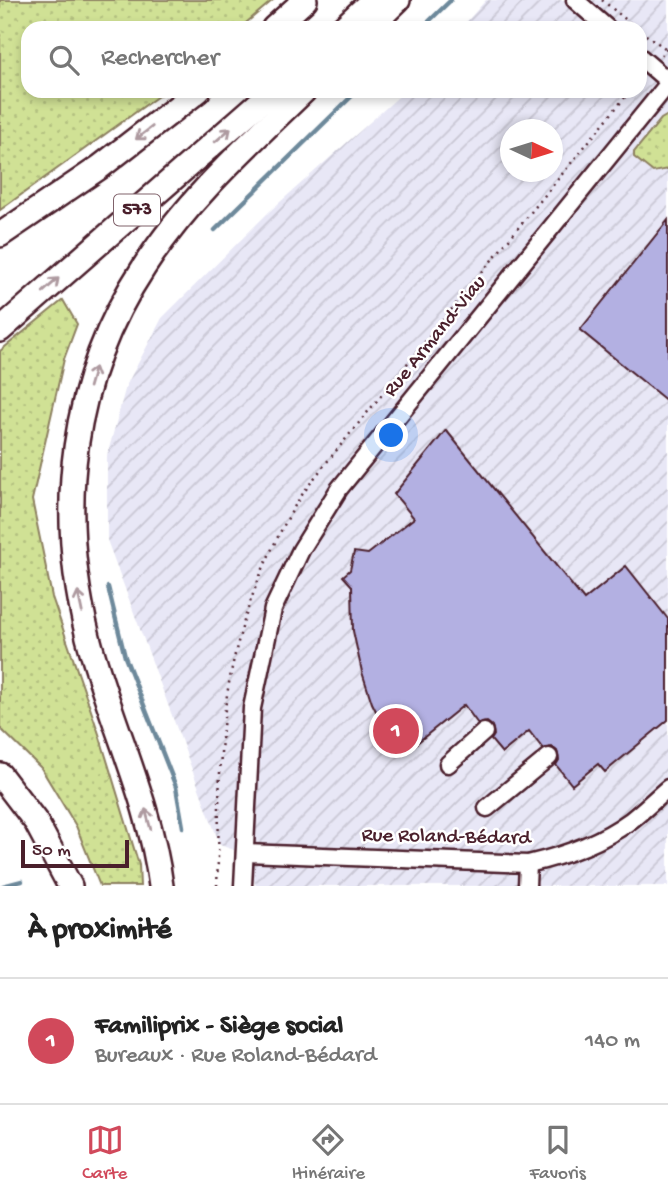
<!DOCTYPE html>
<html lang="fr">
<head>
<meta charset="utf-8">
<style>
	:root { --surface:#fff; --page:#f6f6f6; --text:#222; --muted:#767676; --line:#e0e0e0; --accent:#d1495b }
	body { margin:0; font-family:"Gochi Hand",sans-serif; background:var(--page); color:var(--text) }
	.compass { position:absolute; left:500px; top:119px; width:63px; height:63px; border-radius:50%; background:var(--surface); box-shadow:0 4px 10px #0003; rotate:94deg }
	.scale { position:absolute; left:21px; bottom:18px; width:108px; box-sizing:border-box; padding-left:7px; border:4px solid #4a1f2b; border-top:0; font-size:19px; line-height:24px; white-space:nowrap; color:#4a1f2b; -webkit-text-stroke:5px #fff; paint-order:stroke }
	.you { position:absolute; left:392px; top:436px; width:24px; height:24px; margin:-18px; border:5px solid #fff; border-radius:50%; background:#1a73e8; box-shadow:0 0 0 10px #1a73e833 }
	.badge { display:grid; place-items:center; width:46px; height:46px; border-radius:50%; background:var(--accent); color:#fff; font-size:23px; font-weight:700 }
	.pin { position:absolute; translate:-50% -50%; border:4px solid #fff; box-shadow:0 2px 7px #0006 }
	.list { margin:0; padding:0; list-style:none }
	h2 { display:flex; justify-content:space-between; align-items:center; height:91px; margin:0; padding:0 28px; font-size:30px }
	h2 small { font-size:23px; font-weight:400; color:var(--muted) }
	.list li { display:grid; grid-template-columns:46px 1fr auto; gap:21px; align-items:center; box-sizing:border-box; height:126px; padding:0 28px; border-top:2px solid var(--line) }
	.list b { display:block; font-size:26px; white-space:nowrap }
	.list p { margin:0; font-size:23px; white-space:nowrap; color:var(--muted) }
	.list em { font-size:23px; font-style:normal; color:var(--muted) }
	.icon { flex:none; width:38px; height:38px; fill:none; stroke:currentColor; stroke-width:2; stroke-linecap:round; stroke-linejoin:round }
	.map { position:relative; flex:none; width:668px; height:886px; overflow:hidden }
	.search { position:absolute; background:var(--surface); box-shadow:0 4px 10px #0003; left:21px; right:21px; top:21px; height:77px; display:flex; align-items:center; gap:18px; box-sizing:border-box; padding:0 24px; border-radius:21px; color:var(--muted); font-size:26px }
	.sheet { height:217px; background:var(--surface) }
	nav { display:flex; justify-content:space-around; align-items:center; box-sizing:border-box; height:98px; border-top:2px solid var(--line); background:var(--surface); font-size:19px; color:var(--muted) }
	nav a { display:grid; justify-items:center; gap:4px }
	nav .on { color:var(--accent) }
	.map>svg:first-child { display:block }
</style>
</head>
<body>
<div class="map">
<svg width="668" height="886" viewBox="0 0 668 886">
	<defs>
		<pattern id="industrial-furrows" width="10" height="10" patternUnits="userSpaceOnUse" patternTransform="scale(1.75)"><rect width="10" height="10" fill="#e8e7f6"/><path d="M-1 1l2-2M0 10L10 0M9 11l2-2" fill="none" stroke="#c8c6d3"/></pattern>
		<pattern id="grass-dots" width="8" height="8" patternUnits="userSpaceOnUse" patternTransform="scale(1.75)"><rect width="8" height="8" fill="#d0e195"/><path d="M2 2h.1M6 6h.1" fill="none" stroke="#b4c181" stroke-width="1.8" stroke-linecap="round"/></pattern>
	</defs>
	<rect width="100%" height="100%" fill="#fff"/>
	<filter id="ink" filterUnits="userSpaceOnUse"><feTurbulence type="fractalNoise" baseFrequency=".0143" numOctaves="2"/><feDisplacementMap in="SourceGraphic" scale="14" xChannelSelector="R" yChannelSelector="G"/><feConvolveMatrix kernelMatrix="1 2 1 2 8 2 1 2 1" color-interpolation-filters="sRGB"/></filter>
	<g filter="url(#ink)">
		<path fill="url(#industrial-furrows)" fill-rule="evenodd" d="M486,0H668V886H256L245,854L220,845L107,540V456L126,386L162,318L270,211L405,91H640V28H461ZM510,130H552V172H510Z"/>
		<g fill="url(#grass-dots)" stroke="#8d8060" stroke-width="2">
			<polygon points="0,0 273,0 240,28 28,28 28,91 165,91 0,210"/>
			<polygon points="668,115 668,169 653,172 634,157 634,152 661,119"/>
			<polygon points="63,300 77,324 64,359 32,500 52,597 99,734 139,865 140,886 100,886 76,826 41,768 0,728 0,351"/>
		</g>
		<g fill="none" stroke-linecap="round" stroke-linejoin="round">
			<g stroke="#6d899b" stroke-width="4.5">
				<polyline points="422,28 451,0"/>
				<polyline points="215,230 357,91"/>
				<polyline points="108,587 125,657 176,787 183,827"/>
				<polyline points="3,886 22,881"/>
			</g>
		</g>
		<g fill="#b3b0e2" stroke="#4a1f2b" stroke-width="2">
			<polygon points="668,220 668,402 580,330"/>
			<polygon points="446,430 584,600 626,566 668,619 668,720 605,772 598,764 572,785 556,765 559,760 557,751 552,747 543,749 529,731 502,753 491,740 494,735 492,726 487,722 478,724 464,705 402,755 390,739 372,703 362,672 353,631 352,586 343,576 350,570 354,552 368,554 414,518 394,494"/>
		</g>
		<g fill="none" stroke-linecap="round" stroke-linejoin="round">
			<defs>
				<g id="minor">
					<polyline points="575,0 607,28"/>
					<polyline points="640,57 668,81"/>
					<polyline points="448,764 484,732"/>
					<polyline points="487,808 549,757"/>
					<path d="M245,853L528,864C563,856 600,843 630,821C643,811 655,799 668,788"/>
					<polyline points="243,886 252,708 273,609 301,550 339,489 668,84"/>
					<polyline points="527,886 528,864"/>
				</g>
				<g id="highway">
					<polyline points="274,28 305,0"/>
					<polyline points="343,28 373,0"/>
					<polyline points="369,28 398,0"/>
					<polyline points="0,235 100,167 198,91"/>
					<polyline points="0,330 273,91"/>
					<polyline points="0,775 36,822 70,886"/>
					<path d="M161,886C150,799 110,722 88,637C56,509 70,379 144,267C187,200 247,146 304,91"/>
				</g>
			</defs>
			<use href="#minor" stroke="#4a1f2b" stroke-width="21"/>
			<use href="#highway" stroke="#4a1f2b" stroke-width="28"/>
			<g stroke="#4a1f2b" stroke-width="2.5" stroke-dasharray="2 5" stroke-linecap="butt">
				<polyline points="602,0 636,28"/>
				<polyline points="640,31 665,48"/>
				<polyline points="661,55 668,47"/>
				<polyline points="377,746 390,739"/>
				<path d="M217,886C220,821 217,753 228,689C239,623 262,561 296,504C306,488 319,472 331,457L630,91"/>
			</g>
			<use href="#minor" stroke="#fff" stroke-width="16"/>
			<use href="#highway" stroke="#fff" stroke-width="23"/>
		</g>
		<defs><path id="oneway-shaft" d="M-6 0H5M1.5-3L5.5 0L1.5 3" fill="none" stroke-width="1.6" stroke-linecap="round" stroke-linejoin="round" transform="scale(1.75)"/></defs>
		<g stroke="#ae9aa0">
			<use href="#oneway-shaft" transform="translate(144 133) rotate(142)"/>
			<use href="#oneway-shaft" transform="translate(223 135) rotate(-41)"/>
			<use href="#oneway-shaft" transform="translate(51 285) rotate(-42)"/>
			<use href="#oneway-shaft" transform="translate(92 377) rotate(-74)"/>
			<use href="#oneway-shaft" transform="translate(80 602) rotate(-102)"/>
			<use href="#oneway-shaft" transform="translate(148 819) rotate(-105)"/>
		</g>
	</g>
	<g text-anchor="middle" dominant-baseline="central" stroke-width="5" stroke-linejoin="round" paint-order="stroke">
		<rect fill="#fff" stroke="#80626b" stroke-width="2" x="114" y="194.5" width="46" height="31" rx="5"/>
		<g font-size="19" font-weight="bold" fill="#4a1f2b">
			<text x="137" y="210">573</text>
		</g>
		<g font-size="21" fill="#4a1f2b" stroke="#fff">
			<text transform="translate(436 337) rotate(-51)">Rue Armand-Viau</text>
			<text transform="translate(446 838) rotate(1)">Rue Roland-Bédard</text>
		</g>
	</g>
</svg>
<svg class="compass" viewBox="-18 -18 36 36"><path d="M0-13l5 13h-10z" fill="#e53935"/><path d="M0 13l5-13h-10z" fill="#767676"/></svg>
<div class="scale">50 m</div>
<div class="you"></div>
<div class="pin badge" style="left:396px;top:731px">1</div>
<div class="search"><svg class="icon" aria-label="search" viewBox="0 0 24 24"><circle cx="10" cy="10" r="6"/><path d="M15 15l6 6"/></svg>Rechercher</div>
</div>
<section class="sheet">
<h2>À proximité<small></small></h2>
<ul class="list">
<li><span class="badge">1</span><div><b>Familiprix - Siège social</b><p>Bureaux · Rue Roland-Bédard</p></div><em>140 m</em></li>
</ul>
</section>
<nav>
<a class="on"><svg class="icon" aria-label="map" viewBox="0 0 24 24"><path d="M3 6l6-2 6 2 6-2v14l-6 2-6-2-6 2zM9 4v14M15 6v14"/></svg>Carte</a>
<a><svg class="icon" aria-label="directions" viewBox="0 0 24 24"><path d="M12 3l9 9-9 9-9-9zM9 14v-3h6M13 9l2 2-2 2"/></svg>Itinéraire</a>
<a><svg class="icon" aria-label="saved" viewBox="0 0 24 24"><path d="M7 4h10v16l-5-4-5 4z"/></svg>Favoris</a>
</nav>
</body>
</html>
